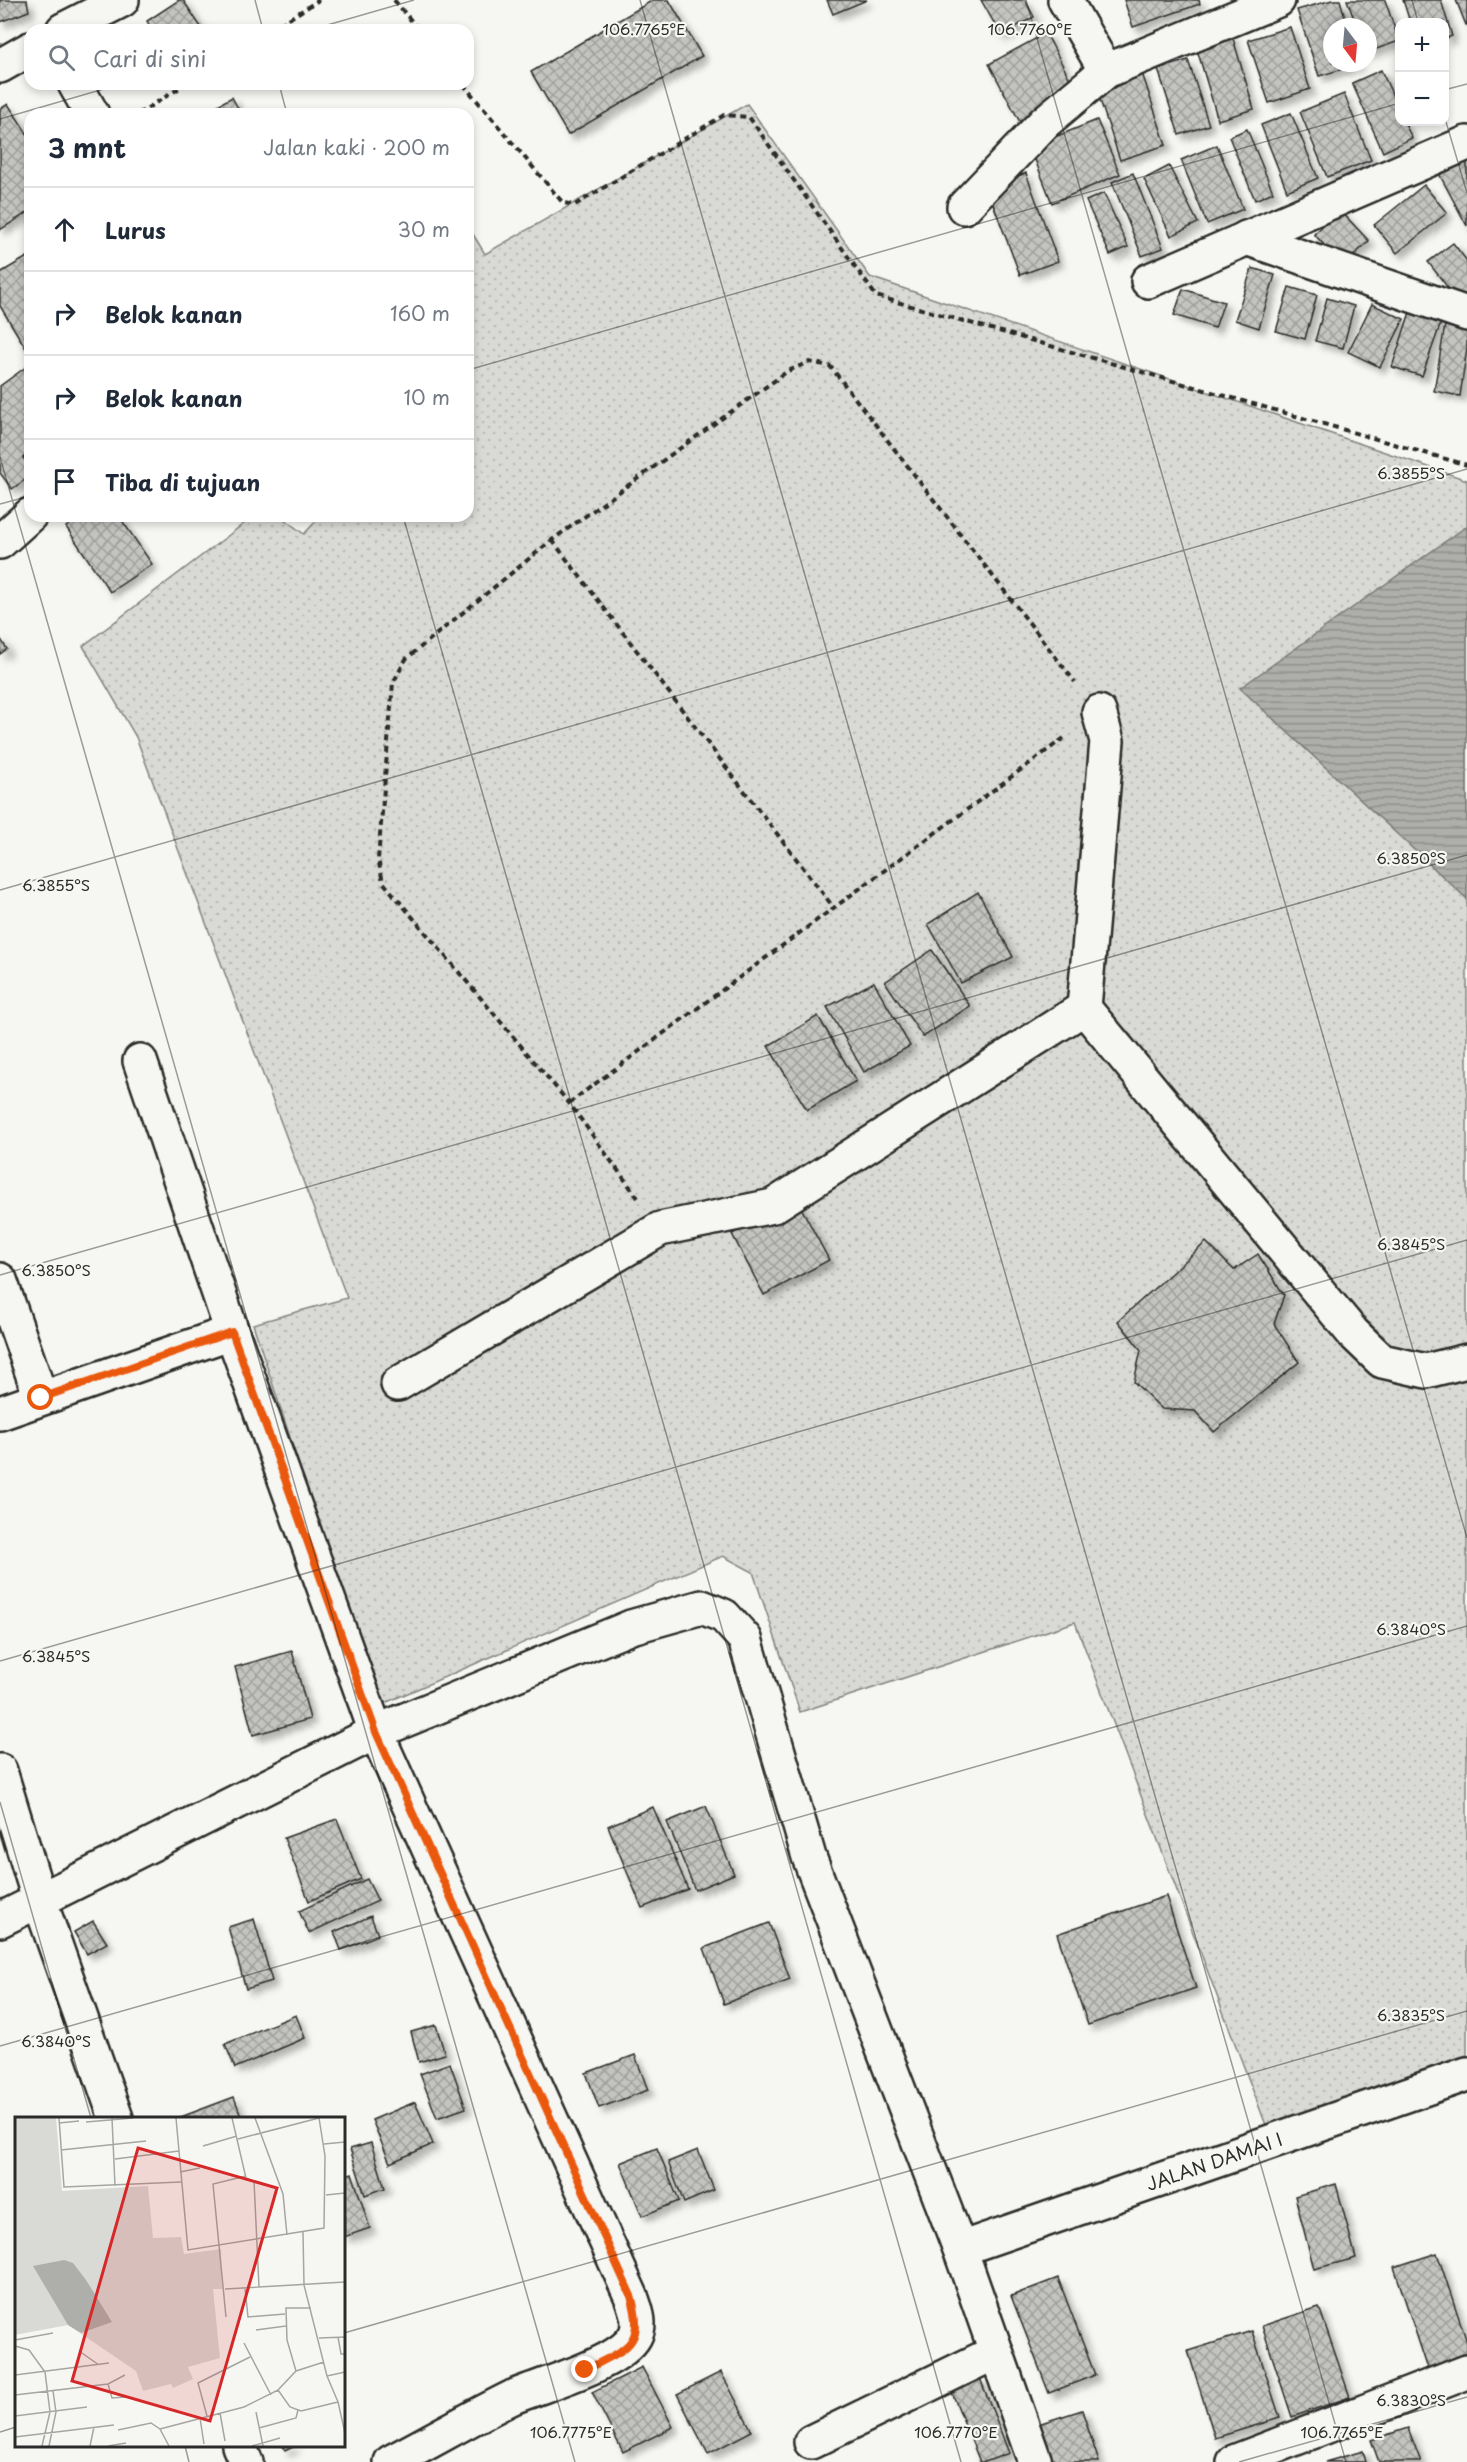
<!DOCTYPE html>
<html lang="id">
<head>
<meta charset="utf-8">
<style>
	:root { --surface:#fff; --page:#f6f6f7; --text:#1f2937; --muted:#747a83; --line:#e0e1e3 }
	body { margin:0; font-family:"Playpen Sans",sans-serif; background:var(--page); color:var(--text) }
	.controls { position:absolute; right:18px; top:18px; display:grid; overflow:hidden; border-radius:12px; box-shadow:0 3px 9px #0003 }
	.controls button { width:54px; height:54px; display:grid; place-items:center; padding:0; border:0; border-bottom:2px solid var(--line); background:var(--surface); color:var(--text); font:30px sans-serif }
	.compass { position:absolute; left:1323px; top:18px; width:54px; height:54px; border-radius:50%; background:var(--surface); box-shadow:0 3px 9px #0003; rotate:164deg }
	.stop { position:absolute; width:18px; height:18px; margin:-14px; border:4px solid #ea580c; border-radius:50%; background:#fff }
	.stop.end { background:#ea580c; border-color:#fff; box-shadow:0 2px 6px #0008 }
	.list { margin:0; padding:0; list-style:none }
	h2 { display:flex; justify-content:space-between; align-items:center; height:78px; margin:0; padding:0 24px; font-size:26px }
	h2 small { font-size:20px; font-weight:400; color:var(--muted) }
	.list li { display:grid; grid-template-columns:39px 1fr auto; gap:18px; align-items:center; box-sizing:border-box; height:84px; padding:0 24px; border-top:2px solid var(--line) }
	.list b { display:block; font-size:22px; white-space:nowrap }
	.list em { font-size:20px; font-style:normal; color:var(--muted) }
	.icon { flex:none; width:33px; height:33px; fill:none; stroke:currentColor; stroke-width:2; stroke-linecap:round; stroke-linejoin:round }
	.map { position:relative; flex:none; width:1467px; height:2462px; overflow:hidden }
	.search { position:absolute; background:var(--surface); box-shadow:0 3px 9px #0003; left:24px; top:24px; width:450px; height:66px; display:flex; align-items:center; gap:15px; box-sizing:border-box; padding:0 21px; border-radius:18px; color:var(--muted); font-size:22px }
	.panel { position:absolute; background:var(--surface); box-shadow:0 3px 9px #0003; left:24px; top:108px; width:450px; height:414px; border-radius:18px }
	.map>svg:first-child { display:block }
</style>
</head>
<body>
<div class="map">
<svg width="1467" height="2462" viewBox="0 0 1467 2462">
	<defs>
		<pattern id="park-dots" width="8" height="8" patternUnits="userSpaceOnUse" patternTransform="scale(1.5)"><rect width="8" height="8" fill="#d9d9d5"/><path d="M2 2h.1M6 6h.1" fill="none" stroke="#babab7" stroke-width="1.8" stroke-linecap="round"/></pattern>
		<pattern id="water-rules" width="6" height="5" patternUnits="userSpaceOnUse" patternTransform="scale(1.5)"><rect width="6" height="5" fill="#aeaeab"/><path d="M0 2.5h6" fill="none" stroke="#8e8e8b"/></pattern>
		<pattern id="building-cross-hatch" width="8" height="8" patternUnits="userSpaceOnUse" patternTransform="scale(1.5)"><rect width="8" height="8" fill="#c3c3c0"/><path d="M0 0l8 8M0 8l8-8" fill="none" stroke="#9f9f9c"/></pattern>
		<filter id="shadow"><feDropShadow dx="5.5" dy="5.5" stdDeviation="3" flood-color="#0004"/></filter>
	</defs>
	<rect width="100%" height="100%" fill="#f6f6f2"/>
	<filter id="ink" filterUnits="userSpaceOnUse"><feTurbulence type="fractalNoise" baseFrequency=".0167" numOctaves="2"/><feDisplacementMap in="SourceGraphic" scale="12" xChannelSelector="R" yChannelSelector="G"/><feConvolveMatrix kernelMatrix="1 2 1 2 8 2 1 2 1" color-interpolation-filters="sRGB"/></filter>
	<g filter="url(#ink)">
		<polygon fill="url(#park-dots)" stroke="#828280" stroke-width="1.5" points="747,104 870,277 1467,480 1467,2055 1266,2125 1075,1622 800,1712 753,1572 723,1556 378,1706 253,1324 347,1298 136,737 83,646 254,516 280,516 304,534 321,516 468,516 468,226 485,254"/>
		<polygon fill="url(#water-rules)" stroke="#7a7a78" stroke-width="1.5" points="1467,526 1467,899 1240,688"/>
		<g fill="url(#building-cross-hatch)" stroke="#2b2b2b" stroke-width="1.5" filter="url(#shadow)">
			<polygon points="0,0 27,0 29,11 0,22"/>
			<polygon points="179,0 183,0 201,27 195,30 152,30 147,21"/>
			<polygon points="653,0 669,0 702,56 568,135 531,72"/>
			<polygon points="827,0 867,0 833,14"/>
			<polygon points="981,0 1025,0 1034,17 1001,35"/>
			<polygon points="1124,0 1199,0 1200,4 1133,27"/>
			<polygon points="1332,0 1340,0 1348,27 1332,27 1332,63 1360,64 1319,76 1297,10"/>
			<polygon points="1347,0 1385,0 1399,41 1368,52 1368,27 1357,27"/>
			<polygon points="1403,0 1441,0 1452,36 1444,39 1444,22 1410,22"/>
			<polygon points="1456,0 1467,0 1467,25 1466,25"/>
			<polygon points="1290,27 1310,89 1269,103 1248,40"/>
			<polygon points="1046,33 1077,93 1021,124 989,64"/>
			<polygon points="1232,35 1254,109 1218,120 1196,46"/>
			<polygon points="1188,60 1209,125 1179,135 1158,69"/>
			<polygon points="1381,70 1400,111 1400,122 1404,122 1412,138 1383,152 1352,83"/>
			<polygon points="1142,73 1166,145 1120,160 1096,88"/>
			<polygon points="1344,94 1371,160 1327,177 1300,112"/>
			<polygon points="232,97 241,114 202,114"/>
			<polygon points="8,104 30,138 30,211 0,230 0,109"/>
			<polygon points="1291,113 1318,178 1287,191 1261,125"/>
			<polygon points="1097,120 1120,174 1052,203 1030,147"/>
			<polygon points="1247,129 1273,192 1255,200 1229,137"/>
			<polygon points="1217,145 1243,209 1207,224 1181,160"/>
			<polygon points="1463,154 1467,162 1467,226 1436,168"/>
			<polygon points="1169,166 1198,223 1171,236 1144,179"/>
			<polygon points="1026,173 1058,261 1020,275 987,188"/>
			<polygon points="1133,173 1163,248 1142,256 1112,182"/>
			<polygon points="1424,185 1447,213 1397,253 1374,225"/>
			<polygon points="1104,193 1128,247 1110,255 1086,201"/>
			<polygon points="1340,210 1369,241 1343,266 1314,234"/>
			<polygon points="1453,243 1467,261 1467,302 1462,306 1428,262"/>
			<polygon points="27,257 30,262 30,355 0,306 0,273"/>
			<polygon points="1252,268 1275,275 1259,328 1235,320"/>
			<polygon points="1289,287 1317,295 1305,339 1276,331"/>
			<polygon points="1183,289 1224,302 1215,328 1174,315"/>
			<polygon points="1327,298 1354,306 1343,348 1315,341"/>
			<polygon points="1372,304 1404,319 1380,367 1348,352"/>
			<polygon points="1411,309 1442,320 1422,376 1392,367"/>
			<polygon points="1445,325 1467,329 1467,348 1460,396 1434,391"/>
			<polygon points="26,367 30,373 30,453 23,458 30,466 30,476 12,489 0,473 0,386"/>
			<polygon points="82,516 119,516 152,564 110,592 66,527"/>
			<polygon points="0,638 7,649 0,654"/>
			<polygon points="978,892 1013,957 961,983 928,924"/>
			<polygon points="932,950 970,1006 923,1037 885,982"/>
			<polygon points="874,982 910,1046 864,1072 827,1007"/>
			<polygon points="818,1016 856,1081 807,1110 768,1046"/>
			<polygon points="797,1200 829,1260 764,1295 732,1234"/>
			<polygon points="1206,1242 1234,1270 1258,1254 1284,1295 1274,1324 1299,1362 1214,1432 1195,1411 1162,1409 1134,1382 1141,1350 1118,1321"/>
			<polygon points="292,1651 310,1719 253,1735 235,1667"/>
			<polygon points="706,1806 734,1874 695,1890 667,1822"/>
			<polygon points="653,1807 688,1889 642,1908 608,1826"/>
			<polygon points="337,1819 361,1879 309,1901 284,1838"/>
			<polygon points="367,1879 378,1901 309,1933 299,1911"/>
			<polygon points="1166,1896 1196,1988 1088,2025 1057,1934"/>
			<polygon points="371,1916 378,1935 341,1950 334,1932"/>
			<polygon points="254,1919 272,1981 246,1989 228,1927"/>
			<polygon points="93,1921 107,1943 87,1954 74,1932"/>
			<polygon points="769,1923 790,1979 724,2004 704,1948"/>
			<polygon points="296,2015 305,2038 235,2068 225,2044"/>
			<polygon points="436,2025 445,2054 419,2062 411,2032"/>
			<polygon points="635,2055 648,2090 599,2108 586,2073"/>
			<polygon points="450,2063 466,2108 437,2118 420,2074"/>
			<polygon points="234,2097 242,2118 178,2118"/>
			<polygon points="415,2102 433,2144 390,2163 372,2120"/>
			<polygon points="371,2143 385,2188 365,2195 350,2149"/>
			<polygon points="657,2148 679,2201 642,2216 620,2163"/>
			<polygon points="698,2150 714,2190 684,2203 668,2162"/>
			<polygon points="352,2173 370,2228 344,2237 344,2176"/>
			<polygon points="1336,2184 1356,2258 1314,2269 1295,2196"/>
			<polygon points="1437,2253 1467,2342 1467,2357 1428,2369 1394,2267"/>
			<polygon points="1058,2278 1095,2375 1049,2393 1011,2296"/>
			<polygon points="1319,2307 1350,2397 1292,2417 1262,2326"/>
			<polygon points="1252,2331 1280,2418 1215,2438 1188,2351"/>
			<polygon points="642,2367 673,2427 623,2452 592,2392"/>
			<polygon points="721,2372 752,2431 708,2454 677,2394"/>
			<polygon points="980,2378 1009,2453 985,2462 980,2462 951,2390"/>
			<polygon points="1082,2410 1099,2462 1047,2462 1035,2425"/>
			<polygon points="1408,2428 1421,2462 1379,2462 1371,2440"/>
			<polygon points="282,2446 295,2446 285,2451"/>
			<polygon points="1363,2451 1366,2462 1325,2462"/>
		</g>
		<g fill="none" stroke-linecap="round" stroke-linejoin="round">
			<defs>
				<g id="minor">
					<polyline points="1065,0 1106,71"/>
					<polyline points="63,30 122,0"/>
					<polyline points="0,66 30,49"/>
					<polyline points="75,84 92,114"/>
					<polyline points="964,207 1045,122 1106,71 1278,0"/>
					<polyline points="1246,238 1467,314"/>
					<polyline points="1148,281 1467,143"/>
					<polyline points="0,542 30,515"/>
					<polyline points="1099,712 1107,741 1084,1008 1353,1333 1382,1361 1426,1371 1467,1361"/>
					<path d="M140,1061L232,1332L376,1732L631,2296C635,2308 642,2323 635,2336C620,2364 543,2384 513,2397C472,2417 432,2441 391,2462"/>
					<polyline points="0,1280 41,1398"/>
					<polyline points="398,1384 660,1229 773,1206 1084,1008"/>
					<polyline points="0,1413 232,1332"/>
					<polyline points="0,1771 39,1899 116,2118"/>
					<polyline points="0,1920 376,1732 631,1627 702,1607 724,1616 745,1639 809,1857 960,2249 1035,2462"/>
					<polyline points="960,2249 1467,2074"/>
					<polyline points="811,2442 996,2352"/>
					<polyline points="239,2446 246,2462"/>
					<polyline points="1234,2462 1467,2372"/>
				</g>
			</defs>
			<use href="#minor" stroke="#2b2b2b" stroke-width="38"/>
			<g stroke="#2b2b2b" stroke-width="4" stroke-dasharray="6 4.5" stroke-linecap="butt">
				<polyline points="394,0 419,30"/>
				<polyline points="271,30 319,0"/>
				<polyline points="463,84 563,203 575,205 724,115 749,117 876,296 1467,465"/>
				<polyline points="138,114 186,84"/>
				<polyline points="552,540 834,908"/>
				<polyline points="569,1103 1064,738"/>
				<polyline points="638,1198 569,1103 383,882 378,859 393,683 406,659 552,540 788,371 809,362 830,366 1075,682"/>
			</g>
			<use href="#minor" stroke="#f6f6f2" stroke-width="33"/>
		</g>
	</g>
	<g fill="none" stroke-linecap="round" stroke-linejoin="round" filter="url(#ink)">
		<path stroke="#ea580c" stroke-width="8" d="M41,1398L232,1332L376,1732L631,2296C647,2346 625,2349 585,2370"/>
	</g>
	<path fill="none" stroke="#2b2b2b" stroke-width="1.5" stroke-opacity="0.45" d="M255,0L263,30M640,0L1346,2462M1026,0L1467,1538M1412,0L1418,22M310,30L414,0M279,84L287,114M1444,90L1467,84M1444,115L1467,193M0,119L121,84M468,370L1400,103M0,457L575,2462M0,504L30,496M403,516L961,2462M0,890L1467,469M0,1275L1467,855M0,1661L1467,1240M0,1802L91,2118M0,2046L1467,1626M344,2333L1467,2011M0,2432L16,2427M185,2446L189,2462M1239,2462L1467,2397"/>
	<g text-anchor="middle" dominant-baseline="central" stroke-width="4.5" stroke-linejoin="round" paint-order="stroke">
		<g font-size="18" fill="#2b2b2b" stroke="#f6f6f2">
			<text transform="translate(1214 2161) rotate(-19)">JALAN DAMAI I</text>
		</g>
	</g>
	<g transform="translate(15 2117)">
		<rect width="330" height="330" fill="#f6f6f2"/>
		<path d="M0,1H41L47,74L133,69L138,121L166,120L169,137L206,132L207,172H198L205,241L173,250L178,262L158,271L156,267L128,274L121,254L53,208L0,218Z" fill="#d9d9d5"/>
		<path d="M49,143L58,146L71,163L97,205L66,216L53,208L18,149Z" fill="#aeaeab"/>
		<path fill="none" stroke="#a5a5a2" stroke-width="1.5" d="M44,1L49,70L166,65M97,1L100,69M161,1L173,133L309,111L310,39L304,1L223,22M217,1L231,61L239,64L244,170M240,1L268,77L272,118M71,5L118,1M44,6L64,4M309,27L330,25M188,29L222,19M46,33L131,24M100,42L164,34M165,55L185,51M311,78L330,76M288,115L289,168L312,259L323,285M230,171L233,200L270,197M210,172L330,165M211,200L198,67L231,59M241,213L271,209M323,220L326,237H330M304,221L330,220M0,223L38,216M229,226L256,278M0,229L14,233L30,255L35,295L27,329M64,234L84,248M281,254L272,223L271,191H296M0,258L94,246M312,259L330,255M93,267L97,281L110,280M263,273L281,254L309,245M0,278L93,267L110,258M241,295L248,329M205,296L210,324M0,299L72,290M192,299L183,266L235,240M185,301L189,327M244,311L281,301L283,293M103,313L136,306L145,312M0,320L99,308M34,329L41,295L38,274M75,329L79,310M93,329L111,326M154,329L145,312L229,290L263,273L275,290L286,294L323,285L330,316M237,329L265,321"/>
		<path fill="#d62828" fill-opacity="0.15" stroke="#d62828" stroke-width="3" d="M123,31L262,71L195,304L57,264Z"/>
		<rect width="330" height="330" fill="none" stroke="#2b2b2b" stroke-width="3"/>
	</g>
	<g font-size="15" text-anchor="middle" fill="#2b2b2b" stroke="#f6f6f2" stroke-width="4.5" stroke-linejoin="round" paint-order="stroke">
		<text x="644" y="35">106.7765°E</text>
		<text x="1030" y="35">106.7760°E</text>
		<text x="1411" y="479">6.3855°S</text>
		<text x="1411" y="864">6.3850°S</text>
		<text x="56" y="891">6.3855°S</text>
		<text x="1411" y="1250">6.3845°S</text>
		<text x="56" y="1276">6.3850°S</text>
		<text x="1411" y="1635">6.3840°S</text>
		<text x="56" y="1662">6.3845°S</text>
		<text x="1411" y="2021">6.3835°S</text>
		<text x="56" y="2047">6.3840°S</text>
		<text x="1411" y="2406">6.3830°S</text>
		<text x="571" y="2438">106.7775°E</text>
		<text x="956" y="2438">106.7770°E</text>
		<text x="1342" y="2438">106.7765°E</text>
	</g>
</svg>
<div class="controls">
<button>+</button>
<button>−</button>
</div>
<svg class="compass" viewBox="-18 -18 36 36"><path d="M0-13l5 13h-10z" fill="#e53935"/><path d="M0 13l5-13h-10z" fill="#747a83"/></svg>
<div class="stop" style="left:41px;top:1398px"></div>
<div class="stop end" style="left:585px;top:2370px"></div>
<div class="search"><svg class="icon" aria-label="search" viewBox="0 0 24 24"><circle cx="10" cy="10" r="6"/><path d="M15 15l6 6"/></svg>Cari di sini</div>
<section class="panel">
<h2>3 mnt<small>Jalan kaki · 200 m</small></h2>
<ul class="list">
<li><svg class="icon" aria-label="ahead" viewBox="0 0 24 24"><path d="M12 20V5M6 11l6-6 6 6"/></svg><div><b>Lurus</b></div><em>30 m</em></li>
<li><svg class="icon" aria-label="right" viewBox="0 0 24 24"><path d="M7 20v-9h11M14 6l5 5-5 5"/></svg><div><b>Belok kanan</b></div><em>160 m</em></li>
<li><svg class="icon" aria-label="right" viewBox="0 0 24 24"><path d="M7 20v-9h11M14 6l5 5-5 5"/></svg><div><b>Belok kanan</b></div><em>10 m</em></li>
<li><svg class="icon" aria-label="arrive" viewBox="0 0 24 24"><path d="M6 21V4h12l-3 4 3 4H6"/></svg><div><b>Tiba di tujuan</b></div></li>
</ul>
</section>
</div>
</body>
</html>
